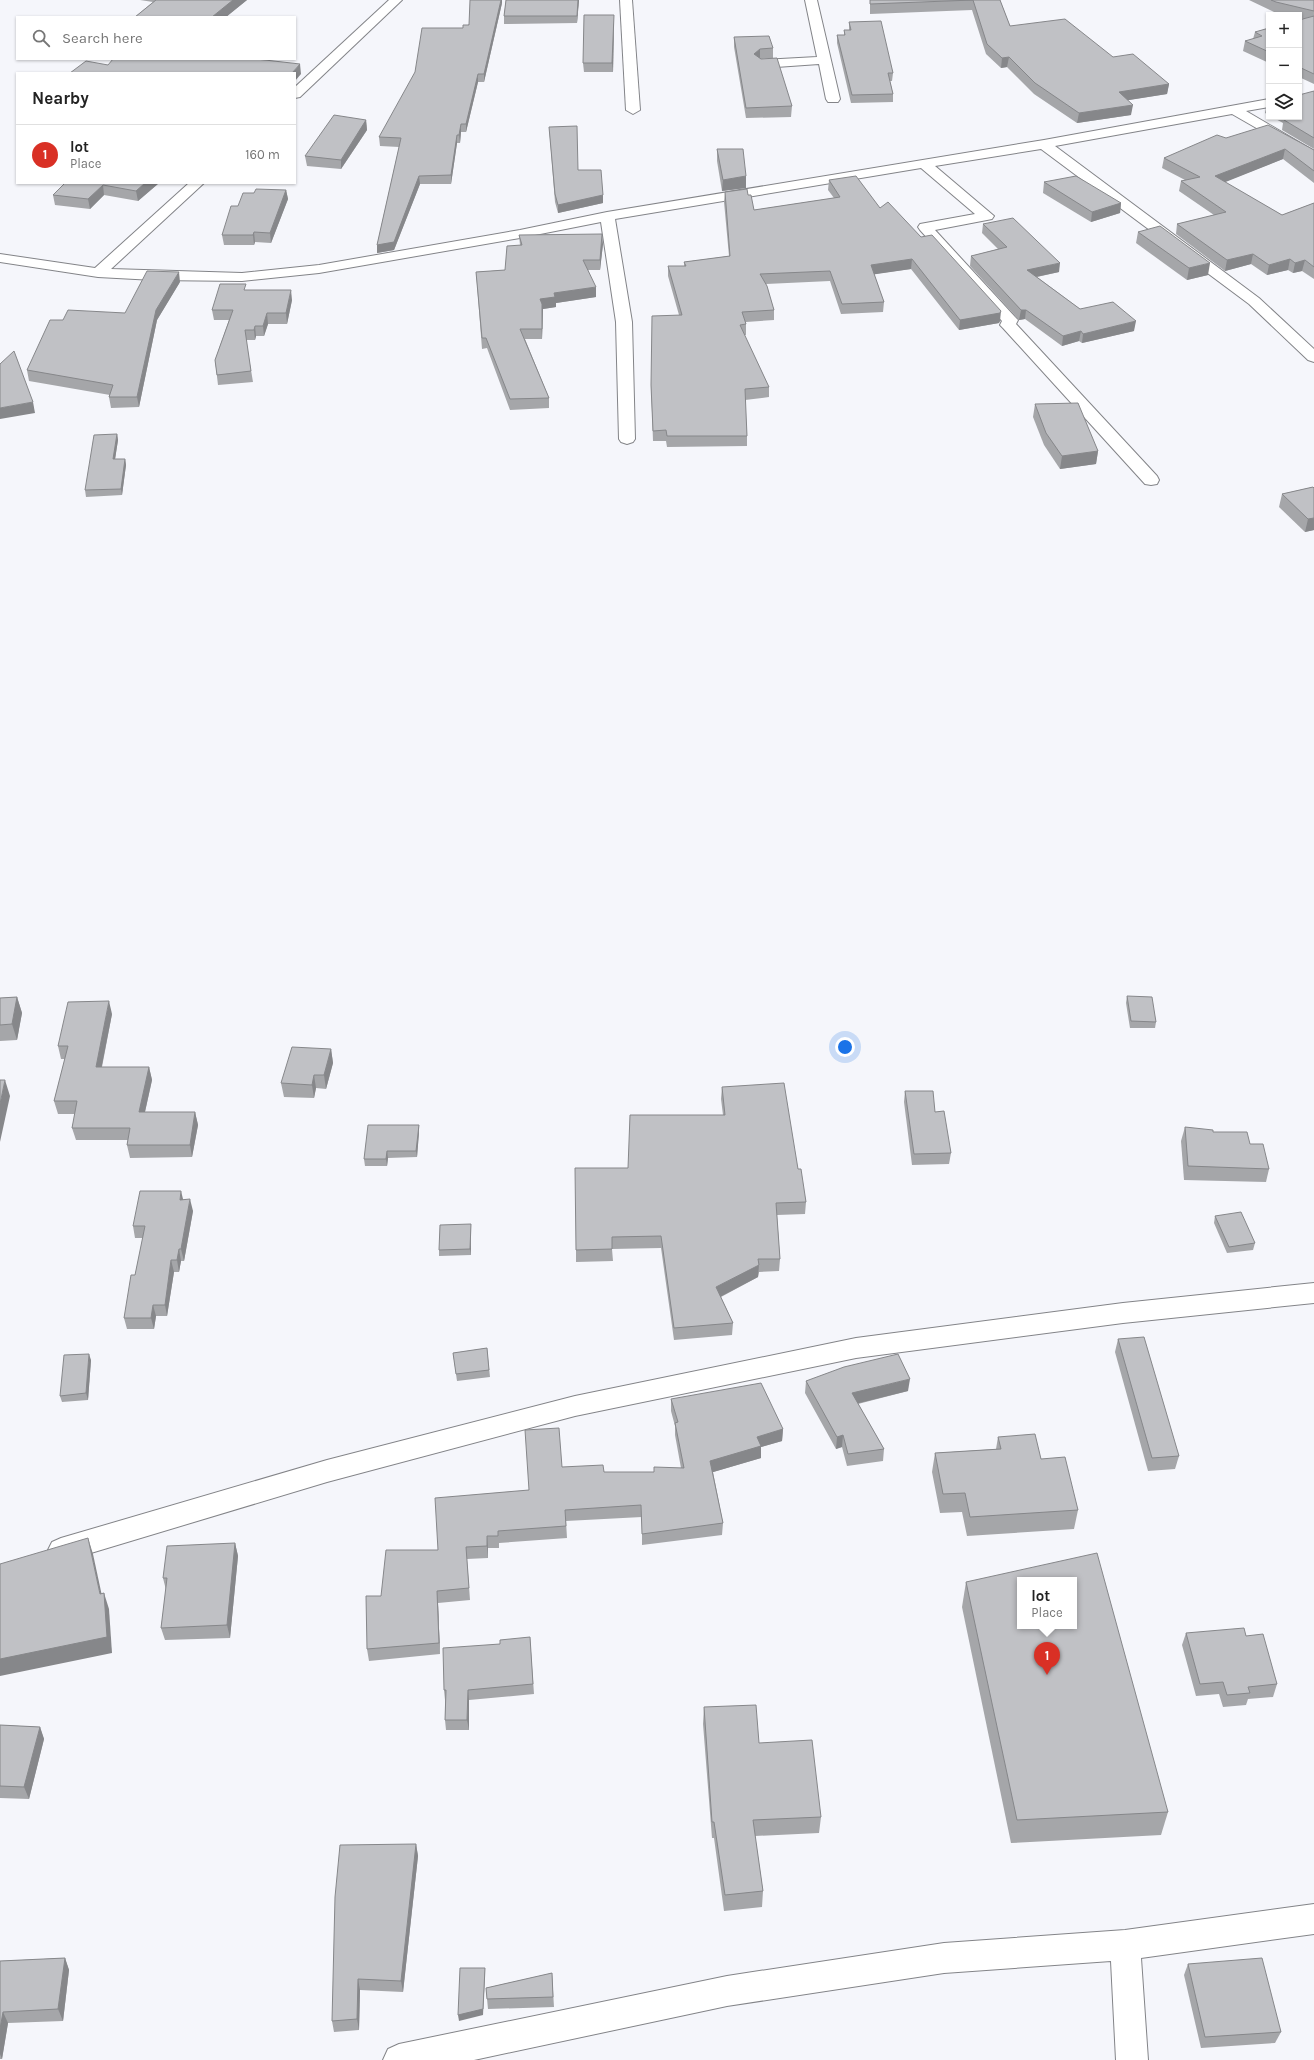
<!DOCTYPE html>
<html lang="en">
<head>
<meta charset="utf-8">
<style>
	:root { --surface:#fff; --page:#f2f2f2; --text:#222; --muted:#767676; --line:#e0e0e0; --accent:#d93025 }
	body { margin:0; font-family:Karla,sans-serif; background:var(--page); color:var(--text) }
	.controls { position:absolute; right:12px; top:12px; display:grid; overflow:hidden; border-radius:0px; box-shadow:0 1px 3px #0004 }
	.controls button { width:36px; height:36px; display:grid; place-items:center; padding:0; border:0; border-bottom:1px solid var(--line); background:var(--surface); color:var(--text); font:20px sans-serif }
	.you { position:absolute; left:845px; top:1047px; width:14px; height:14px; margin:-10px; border:3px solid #fff; border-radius:50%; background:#1a73e8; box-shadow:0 0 0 6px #1a73e833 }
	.badge { display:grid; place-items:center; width:26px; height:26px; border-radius:50%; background:var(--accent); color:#fff; font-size:13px; font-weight:700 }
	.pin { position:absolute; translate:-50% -33px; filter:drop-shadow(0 1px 2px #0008) }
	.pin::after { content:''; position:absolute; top:21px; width:14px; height:12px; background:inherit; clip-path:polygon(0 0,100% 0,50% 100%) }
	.popup { position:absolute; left:1017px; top:1577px; width:60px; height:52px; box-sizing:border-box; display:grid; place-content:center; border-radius:0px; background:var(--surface); filter:drop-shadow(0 1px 3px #0005); font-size:13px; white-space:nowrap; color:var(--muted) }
	.popup b { font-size:15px; color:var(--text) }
	.popup::after { content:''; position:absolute; left:50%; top:100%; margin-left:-8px; border:8px solid transparent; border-top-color:var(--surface) }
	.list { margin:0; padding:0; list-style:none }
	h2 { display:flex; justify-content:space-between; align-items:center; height:52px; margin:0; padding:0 16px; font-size:17px }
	h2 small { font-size:13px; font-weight:400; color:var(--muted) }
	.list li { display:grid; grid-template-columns:26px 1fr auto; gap:12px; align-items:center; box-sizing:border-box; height:60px; padding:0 16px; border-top:1px solid var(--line) }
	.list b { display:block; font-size:15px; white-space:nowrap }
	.list p { margin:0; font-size:13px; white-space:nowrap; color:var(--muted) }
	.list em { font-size:13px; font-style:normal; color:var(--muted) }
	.icon { flex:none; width:22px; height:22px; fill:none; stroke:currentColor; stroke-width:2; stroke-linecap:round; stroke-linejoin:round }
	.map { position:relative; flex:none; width:1314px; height:2060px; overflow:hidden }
	.search { position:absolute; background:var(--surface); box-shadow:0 1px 3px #0004; left:16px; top:16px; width:280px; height:44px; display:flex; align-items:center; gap:10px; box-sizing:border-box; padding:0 14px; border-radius:0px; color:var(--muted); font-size:15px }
	.panel { position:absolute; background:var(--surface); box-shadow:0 1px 3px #0004; left:16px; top:72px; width:280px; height:112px; border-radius:0px }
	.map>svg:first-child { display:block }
</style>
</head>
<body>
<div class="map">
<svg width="1314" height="2060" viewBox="0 0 1314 2060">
	<rect width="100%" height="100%" fill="#f5f6fb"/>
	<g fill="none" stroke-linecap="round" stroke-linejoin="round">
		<defs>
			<g id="minor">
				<polygon points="389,0 402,0 300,97 295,98 295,87"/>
				<polygon points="620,0 632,0 640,110 633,114 626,110"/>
				<polygon points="805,0 817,0 840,99 838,102 828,102 826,99 819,64 761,68 755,64 761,60 817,57"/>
				<polygon points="1269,99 1269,107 1246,111 1314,151 1314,161 1232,114 1055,146 1259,298 1314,349 1314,362 1308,360 1249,304 1041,149 935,166 994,216 992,219 987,220 935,230 1015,317 1018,320 1016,324 1157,476 1159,480 1157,484 1151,485 1145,484 1003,328 1000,325 1002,321 920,230 918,227 920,224 975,214 921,168 615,219 632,322 635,439 633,442 627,444 621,442 619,439 616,322 601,222 520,238 319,273 242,281 154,280 98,277 0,262 0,254 95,268 189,183 204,183 111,269 242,273 319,265 520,230 607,212 1044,140"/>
				<polygon points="1314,1904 1314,1934 1141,1958 1148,2060 1116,2060 1111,1961 944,1973 727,2006 474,2060 383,2060 388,2049 399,2044 727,1976 944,1943 1125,1930"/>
			</g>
			<polygon id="tertiary" points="1314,1283 1314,1303 1123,1323 856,1358 575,1416 327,1482 61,1562 52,1558 48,1550 52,1542 61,1538 327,1460 575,1396 856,1338 1123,1303"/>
		</defs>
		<use href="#minor" stroke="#838488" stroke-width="2"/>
		<use href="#tertiary" stroke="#838488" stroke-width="2"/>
		<use href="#minor" fill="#fff" fill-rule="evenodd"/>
		<use href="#tertiary" fill="#fff" fill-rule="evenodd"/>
	</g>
	<g fill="#a5a6a9">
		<polygon points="140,0 247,0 226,17 135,17 153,2"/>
		<polygon points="506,0 579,0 577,23 504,24 504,16"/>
		<polygon points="870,0 1000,0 1010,26 1113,57 1169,84 1167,94 1128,100 1131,115 1077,123 1034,94 1007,67 1001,68 986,54 972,10 870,14"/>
		<polygon points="1249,0 1314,0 1314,84 1299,77 1299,20 1304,19 1299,18 1299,15 1288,15 1274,12"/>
		<polygon points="502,3 484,82 478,82 466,132 461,132 460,143 457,143 451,184 420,184 394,250 377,253 377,245 399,147 380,146 379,137 463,28"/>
		<polygon points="849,22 893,73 892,81 890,81 893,94 893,102 851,103 837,43 837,35 844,35 844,30 849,30"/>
		<polygon points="614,23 613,72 584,72 583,63"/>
		<polygon points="1269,28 1269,63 1243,51 1245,41 1253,39 1255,32"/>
		<polygon points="734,37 773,48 773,58 760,59 792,106 791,117 746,118 734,47"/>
		<polygon points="1314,91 1314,149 1282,130 1283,123 1272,117 1299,117"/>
		<polygon points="1267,103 1269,103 1269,115 1265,113"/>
		<polygon points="366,120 367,130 341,169 307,166 305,156"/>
		<polygon points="549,127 578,170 603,195 603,203 558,213 555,202"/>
		<polygon points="1226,138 1314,150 1314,183 1283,159 1224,182 1282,215 1314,203 1314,279 1302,271 1293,273 1288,270 1267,275 1251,264 1225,271 1176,234 1177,224 1214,215 1179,191 1181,181 1185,180 1162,168 1164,158"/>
		<polygon points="717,149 746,176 746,188 722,191 717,161"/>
		<polygon points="829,180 880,208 1000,321 999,323 959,330 911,269 874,274 884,302 883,312 841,314 830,281 766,284 774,310 774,320 746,322 746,335 744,335 769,387 769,397 745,400 747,436 747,446 667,447 666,441 653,441 651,385 679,315 668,276 668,266 684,266 684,262 729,256 724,202 725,192 748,195 754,210 834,198 828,190"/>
		<polygon points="1044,182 1121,203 1120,213 1091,222 1043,193"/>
		<polygon points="65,183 159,183 138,201 104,195 90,209 55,205 53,195"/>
		<polygon points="286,190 288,199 271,243 255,242 254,245 224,245 222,235 238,206 254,193"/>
		<polygon points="983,224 1059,272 1037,277 1080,309 1134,331 1082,343 1079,341 1062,346 1025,319 1019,320 970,266 971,256 998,249 982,233"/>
		<polygon points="1138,232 1208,275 1187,280 1136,243"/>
		<polygon points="519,235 603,244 600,270 588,270 596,297 556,303 556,307 543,309 542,339 525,339 549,398 549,408 510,410 487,348 482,349 476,272 505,270 520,245"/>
		<polygon points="180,282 157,320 139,407 111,408 109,397 110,395 29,381 27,370 63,320 125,313"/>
		<polygon points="247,290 292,300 287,324 268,324 264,336 256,336 255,340 246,340 253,382 218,385 215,360 229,320 214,320 212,310"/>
		<polygon points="1035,404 1098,451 1096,464 1060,469 1044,445 1033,417"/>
		<polygon points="117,434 118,440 115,459 125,459 126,465 122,495 86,497 85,490"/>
		<polygon points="1313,487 1314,530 1305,532 1279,507 1282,494"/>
		<polygon points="1127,996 1156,1022 1155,1028 1130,1028 1126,1003"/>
		<polygon points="17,997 22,1013 17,1040 0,1041 0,998"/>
		<polygon points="112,1014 102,1067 149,1067 152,1080 145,1112 195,1112 198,1125 192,1157 130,1158 127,1145 128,1140 76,1140 72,1128 75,1114 58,1114 54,1101 65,1059 61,1059 58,1046"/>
		<polygon points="331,1049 333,1063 326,1089 316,1088 314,1098 284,1097 281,1083"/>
		<polygon points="722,1087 798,1169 806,1202 805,1214 777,1215 780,1259 779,1271 759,1272 758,1277 721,1297 733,1323 732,1335 674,1340 661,1248 612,1249 613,1261 576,1262 576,1250 628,1168 723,1115 721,1099"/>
		<polygon points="905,1091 935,1112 951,1153 949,1164 912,1165 904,1102"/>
		<polygon points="419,1125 419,1132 417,1157 388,1158 387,1166 365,1166 364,1159"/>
		<polygon points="1185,1127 1250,1144 1269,1169 1266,1182 1184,1180 1181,1141"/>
		<polygon points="183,1200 193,1211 184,1261 181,1261 179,1272 174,1272 167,1316 156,1316 154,1329 127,1329 124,1318 135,1275 143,1238 135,1238 133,1226"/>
		<polygon points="1215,1216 1255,1243 1253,1250 1227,1253 1214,1223"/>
		<polygon points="471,1224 471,1255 439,1256 439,1250"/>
		<polygon points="1118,1339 1179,1456 1175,1469 1148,1471 1115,1352"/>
		<polygon points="487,1348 490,1377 457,1381 453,1353"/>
		<polygon points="91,1360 88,1400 62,1402 60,1396"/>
		<polygon points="806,1381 908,1391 858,1404 884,1449 883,1461 847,1466 842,1447 836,1449 805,1393"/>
		<polygon points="671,1399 783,1429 782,1441 761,1447 761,1458 713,1472 723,1523 722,1535 642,1545 642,1517 566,1521 567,1538 499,1543 499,1548 488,1548 488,1558 467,1559 470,1600 438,1603 440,1654 369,1661 367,1649 381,1596 438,1550 529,1490 562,1467 604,1472 654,1472 681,1468 675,1435 675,1426 671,1411"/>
		<polygon points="998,1437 1041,1459 1078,1510 1074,1529 967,1536 962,1512 940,1513 932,1472 935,1453 996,1449"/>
		<polygon points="235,1543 238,1556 230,1638 165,1640 161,1628 166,1590 163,1578"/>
		<polygon points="966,1582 1168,1812 1161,1835 1011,1843 962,1607"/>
		<polygon points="1186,1633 1246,1636 1277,1684 1273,1697 1248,1699 1246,1705 1223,1707 1219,1694 1196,1696 1182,1645"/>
		<polygon points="530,1637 534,1694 469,1700 469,1730 446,1730 445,1720 445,1700 444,1690 500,1644"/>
		<polygon points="704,1707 759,1743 821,1817 819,1833 755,1836 763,1891 762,1907 724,1911 714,1838 712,1838 703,1724"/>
		<polygon points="0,1725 40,1727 44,1739 29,1799 0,1798"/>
		<polygon points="416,1844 418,1856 403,1992 360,1990 359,2030 334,2032 332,2021"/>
		<polygon points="65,1958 69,1970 63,2021 8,2023 2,2059 0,2059 0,1961"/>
		<polygon points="1188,1964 1281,2032 1275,2043 1201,2048 1184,1975"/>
		<polygon points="552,1973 554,2007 488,2009 486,1988"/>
	</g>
	<g fill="#86878a">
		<polygon points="233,0 247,0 226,17 212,17"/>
		<polygon points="501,0 502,0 502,3 484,82 484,74"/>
		<polygon points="578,0 579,0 577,23 577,16"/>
		<polygon points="614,15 614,23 613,72 612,63"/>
		<polygon points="760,49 760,59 754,54"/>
		<polygon points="1009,57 1007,67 1001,68 1002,58"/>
		<polygon points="300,64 301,74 295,81 295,73 292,73"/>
		<polygon points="478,74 478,82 466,132 466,124"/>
		<polygon points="1169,84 1167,94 1117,102 1119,92"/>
		<polygon points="1133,105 1131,115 1077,123 1079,113"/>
		<polygon points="366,120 367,130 341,169 341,160"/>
		<polygon points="461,124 461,132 460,143 459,135"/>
		<polygon points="457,135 457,143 451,184 451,175"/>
		<polygon points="1285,149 1283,159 1213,187 1215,176"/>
		<polygon points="419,176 420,184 394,250 377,253 377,245"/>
		<polygon points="746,176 746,188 722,191 723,180"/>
		<polygon points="145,183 159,183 138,201 136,191"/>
		<polygon points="103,185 104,195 90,209 88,199"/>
		<polygon points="286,190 288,199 271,243 270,233"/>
		<polygon points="603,195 603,203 558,213 558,205"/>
		<polygon points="1121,203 1120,213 1091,222 1092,212"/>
		<polygon points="254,232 255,242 254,245 253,235"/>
		<polygon points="602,234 603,244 600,270 600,260"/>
		<polygon points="1253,254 1251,264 1225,271 1227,260"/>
		<polygon points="912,259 911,269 870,275 871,265"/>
		<polygon points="1290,259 1288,270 1267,275 1269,265"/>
		<polygon points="1305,260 1302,271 1293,273 1295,263"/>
		<polygon points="1060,263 1059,272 1026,279 1027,270"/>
		<polygon points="1210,263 1208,275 1187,280 1189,268"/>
		<polygon points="179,272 180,282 157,320 139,407 137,397 156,310"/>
		<polygon points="596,287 596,297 556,303 556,307 543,309 542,339 540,299 554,293"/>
		<polygon points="291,290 292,300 287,324 286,313"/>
		<polygon points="1021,310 1026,310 1025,319 1019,320"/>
		<polygon points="1001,311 1000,321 999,323 959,330 960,320"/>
		<polygon points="267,313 268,324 264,336 263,326"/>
		<polygon points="1136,321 1134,331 1082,343 1083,334"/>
		<polygon points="255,326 256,336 255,340 254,330"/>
		<polygon points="1081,331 1079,341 1062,346 1063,336"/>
		<polygon points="33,402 35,413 0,419 0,408"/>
		<polygon points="117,434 118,440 114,466 113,459"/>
		<polygon points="1098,451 1096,464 1060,469 1062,456"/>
		<polygon points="125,459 126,465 122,495 121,489"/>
		<polygon points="1314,518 1314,530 1305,532 1308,519"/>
		<polygon points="17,997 22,1013 17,1040 12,1024"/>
		<polygon points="109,1001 112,1014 99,1080 96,1067"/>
		<polygon points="331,1049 333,1063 326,1089 324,1075"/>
		<polygon points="149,1067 152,1080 142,1125 139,1112"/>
		<polygon points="314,1075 316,1088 314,1098 312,1085"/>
		<polygon points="5,1080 10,1096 0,1142 0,1104"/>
		<polygon points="195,1112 198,1125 192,1157 190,1145"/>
		<polygon points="419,1125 419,1132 417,1157 416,1151"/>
		<polygon points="387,1151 388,1158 387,1166 386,1159"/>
		<polygon points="181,1191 184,1203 180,1200"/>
		<polygon points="190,1199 193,1211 184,1261 181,1249"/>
		<polygon points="471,1224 471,1255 470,1249"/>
		<polygon points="179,1249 181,1261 179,1272 177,1260"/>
		<polygon points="171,1260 174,1272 167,1316 165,1305"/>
		<polygon points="759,1265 758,1277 716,1299 716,1287"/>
		<polygon points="153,1305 156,1316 154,1329 151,1318"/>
		<polygon points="89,1354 91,1360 88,1400 86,1393"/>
		<polygon points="910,1379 908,1391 851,1405 852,1393"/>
		<polygon points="783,1429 782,1441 761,1447 761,1458 710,1473 710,1461 757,1437"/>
		<polygon points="843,1435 842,1447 836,1449 837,1437"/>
		<polygon points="487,1536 488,1548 488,1558 487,1546"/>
		<polygon points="88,1538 93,1554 105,1610 100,1594"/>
		<polygon points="235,1543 238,1556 230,1638 227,1625"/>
		<polygon points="437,1591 438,1603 440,1654 439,1643"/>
		<polygon points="104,1593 109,1609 112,1653 0,1676 0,1659"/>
		<polygon points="468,1690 469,1700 469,1730 467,1720"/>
		<polygon points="40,1727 44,1739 29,1799 24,1787"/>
		<polygon points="416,1844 418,1856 403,1992 401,1981"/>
		<polygon points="65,1958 69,1970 63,2021 58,2009"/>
		<polygon points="485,1968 485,1974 483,2015 459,2021 458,2015"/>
		<polygon points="358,1979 360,1990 359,2030 357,2019"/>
		<polygon points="3,2012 8,2023 2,2059 0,2054 0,2029"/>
	</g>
	<g fill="#c0c1c5" stroke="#86878a" fill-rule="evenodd">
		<polygon points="156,0 233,0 212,17 135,17"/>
		<polygon points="470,0 501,0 484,74 478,74 466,124 461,124 459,135 457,135 451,175 419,176 394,242 377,245 401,138 379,137 415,72 422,28 463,28 463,25 469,25"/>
		<polygon points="506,0 578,0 577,16 504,16"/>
		<polygon points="870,0 1000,0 1010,26 1065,19 1113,57 1133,54 1169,84 1119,92 1133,105 1079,113 1035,83 1009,57 1002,58 987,44 973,0 870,4"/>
		<polygon points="1271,0 1314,0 1314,11 1276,2"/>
		<polygon points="584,15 614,15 612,63 583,63"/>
		<polygon points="1314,16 1314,74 1299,67 1299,20"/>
		<polygon points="881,21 893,73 888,73 893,94 852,95 837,35 845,35 844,30 851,30 849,22"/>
		<polygon points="1269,28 1269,52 1245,41 1262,36 1255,32"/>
		<polygon points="769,36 773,48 760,49 754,54 761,59 777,58 792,106 746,108 734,37"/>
		<polygon points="113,59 256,59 300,64 292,73 70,73 86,61 108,65"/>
		<polygon points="1314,91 1314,138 1284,120 1293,118 1292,117 1299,117 1299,95"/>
		<polygon points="334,115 366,120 341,160 305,156"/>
		<polygon points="1268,125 1314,150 1314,171 1285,149 1215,176 1282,215 1314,203 1314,267 1305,260 1295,263 1290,259 1269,265 1253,254 1227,260 1177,224 1226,212 1181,181 1200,177 1164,158 1217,135 1226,138"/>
		<polygon points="577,126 578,170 601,170 603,195 558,205 555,194 549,127"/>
		<polygon points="717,149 743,149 746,176 723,180"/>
		<polygon points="856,176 880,208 888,202 921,237 932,235 1001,311 1000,313 960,320 912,259 871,265 884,302 842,304 830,271 760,274 767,286 774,310 742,312 746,324 740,325 769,387 745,389 747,436 667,436 666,430 653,431 651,385 652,316 682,315 668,266 686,266 684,262 730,256 725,192 747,189 748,195 751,195 754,210 840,197 829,180"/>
		<polygon points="1076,176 1121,203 1092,212 1044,182"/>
		<polygon points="65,183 145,183 136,191 103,185 88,199 53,195"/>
		<polygon points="256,189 286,190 270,233 254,232 253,235 222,235 231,206 238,206 243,193 254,193"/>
		<polygon points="1013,218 1060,263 1027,270 1080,309 1113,302 1136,321 1083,334 1081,331 1063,336 1026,310 1021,310 971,256 1007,247 983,224"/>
		<polygon points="1160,226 1210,263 1189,268 1138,232"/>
		<polygon points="602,234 600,260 583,260 596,287 554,293 555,297 540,299 542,304 542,329 520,329 549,398 510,399 486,338 482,338 476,272 505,270 507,246 522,245 519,235"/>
		<polygon points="147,271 179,272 156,310 137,397 109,397 113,385 27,370 50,320 63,320 68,310 125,313"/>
		<polygon points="220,284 246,284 244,290 291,290 286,313 267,313 263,326 255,326 254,330 245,330 251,371 217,375 215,360 233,310 212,310"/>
		<polygon points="14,351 33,402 0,408 0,364"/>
		<polygon points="1078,403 1098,451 1062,456 1046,433 1035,404"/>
		<polygon points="117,434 113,459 125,459 121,489 85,490 94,435"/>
		<polygon points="1313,487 1314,488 1314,518 1308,519 1282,494"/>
		<polygon points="1127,996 1152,997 1156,1022 1131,1021"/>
		<polygon points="17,997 12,1024 0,1025 0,998"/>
		<polygon points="109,1001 96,1067 149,1067 139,1112 195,1112 190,1145 127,1145 130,1128 72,1128 77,1101 54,1101 68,1046 58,1046 68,1002"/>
		<polygon points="292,1047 331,1049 324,1075 314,1075 312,1085 281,1083"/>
		<polygon points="0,1080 5,1080 0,1104"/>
		<polygon points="784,1083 798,1169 801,1169 806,1202 776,1203 780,1259 758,1259 759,1265 716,1287 733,1323 674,1328 661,1236 612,1237 612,1249 576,1250 575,1168 628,1168 630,1115 725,1115 722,1087"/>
		<polygon points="905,1091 933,1091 935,1112 944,1111 951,1153 914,1154"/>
		<polygon points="368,1125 419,1125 416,1151 387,1151 386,1159 364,1159"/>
		<polygon points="1185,1127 1213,1130 1213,1132 1247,1132 1250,1144 1263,1144 1269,1169 1188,1166"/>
		<polygon points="140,1191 181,1191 180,1200 190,1199 181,1249 179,1249 177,1260 171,1260 165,1305 153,1305 151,1318 124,1318 131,1275 135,1275 145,1226 133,1226"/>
		<polygon points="1241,1212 1255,1243 1229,1247 1215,1216"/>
		<polygon points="471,1224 470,1249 439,1250 440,1225"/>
		<polygon points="1144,1337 1179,1456 1152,1458 1118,1339"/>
		<polygon points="487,1348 489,1370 456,1374 453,1353"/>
		<polygon points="89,1354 86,1393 60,1396 64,1355"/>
		<polygon points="898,1354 910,1379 852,1393 884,1449 848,1454 843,1435 837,1437 806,1381 844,1367"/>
		<polygon points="761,1383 783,1429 757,1437 761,1446 710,1461 723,1523 642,1534 641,1505 565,1510 566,1526 498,1531 498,1536 487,1536 487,1546 466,1547 469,1588 437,1591 439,1643 367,1649 366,1596 381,1596 386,1550 438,1550 435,1498 529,1490 525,1430 559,1428 562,1467 603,1465 604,1472 654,1472 654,1467 684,1468 675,1423 678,1422 671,1399"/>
		<polygon points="1035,1434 1041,1459 1065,1457 1078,1510 970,1517 965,1493 943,1494 935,1453 1001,1449 998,1437"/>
		<polygon points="88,1538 100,1594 104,1593 107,1637 0,1659 0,1564"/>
		<polygon points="235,1543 227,1625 161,1628 167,1578 163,1578 167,1546"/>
		<path d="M1097,1553L1168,1812L1017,1820L966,1582ZM1020,1580H1074V1626H1020Z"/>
		<polygon points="1244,1628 1246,1636 1263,1634 1277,1684 1248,1687 1250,1693 1227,1695 1223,1682 1200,1684 1186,1633"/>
		<polygon points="530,1637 533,1684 468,1690 467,1720 445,1720 446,1690 444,1690 443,1648 500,1644 500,1640"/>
		<polygon points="756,1705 759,1743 812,1740 821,1817 753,1820 763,1891 725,1895 714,1822 712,1822 704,1707"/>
		<polygon points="0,1725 40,1727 24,1787 0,1786"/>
		<polygon points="416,1844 401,1981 358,1979 357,2019 332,2021 335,1897 340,1845"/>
		<polygon points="65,1958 58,2009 3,2012 0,2029 0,1961"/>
		<polygon points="1262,1958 1281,2032 1205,2037 1188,1964"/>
		<polygon points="460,1968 485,1968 483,2009 458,2015"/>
		<polygon points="552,1973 553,1997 487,1999 486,1988"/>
	</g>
</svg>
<div class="controls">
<button>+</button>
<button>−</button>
<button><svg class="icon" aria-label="layers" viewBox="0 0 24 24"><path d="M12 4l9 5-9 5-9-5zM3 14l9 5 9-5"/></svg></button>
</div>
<div class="you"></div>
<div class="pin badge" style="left:1047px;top:1675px">1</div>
<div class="popup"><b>lot</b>Place</div>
<div class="search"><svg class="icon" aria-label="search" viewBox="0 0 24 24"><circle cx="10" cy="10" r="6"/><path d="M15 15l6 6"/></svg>Search here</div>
<section class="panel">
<h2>Nearby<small></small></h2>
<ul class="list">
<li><span class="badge">1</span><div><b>lot</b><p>Place</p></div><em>160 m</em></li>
</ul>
</section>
</div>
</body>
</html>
